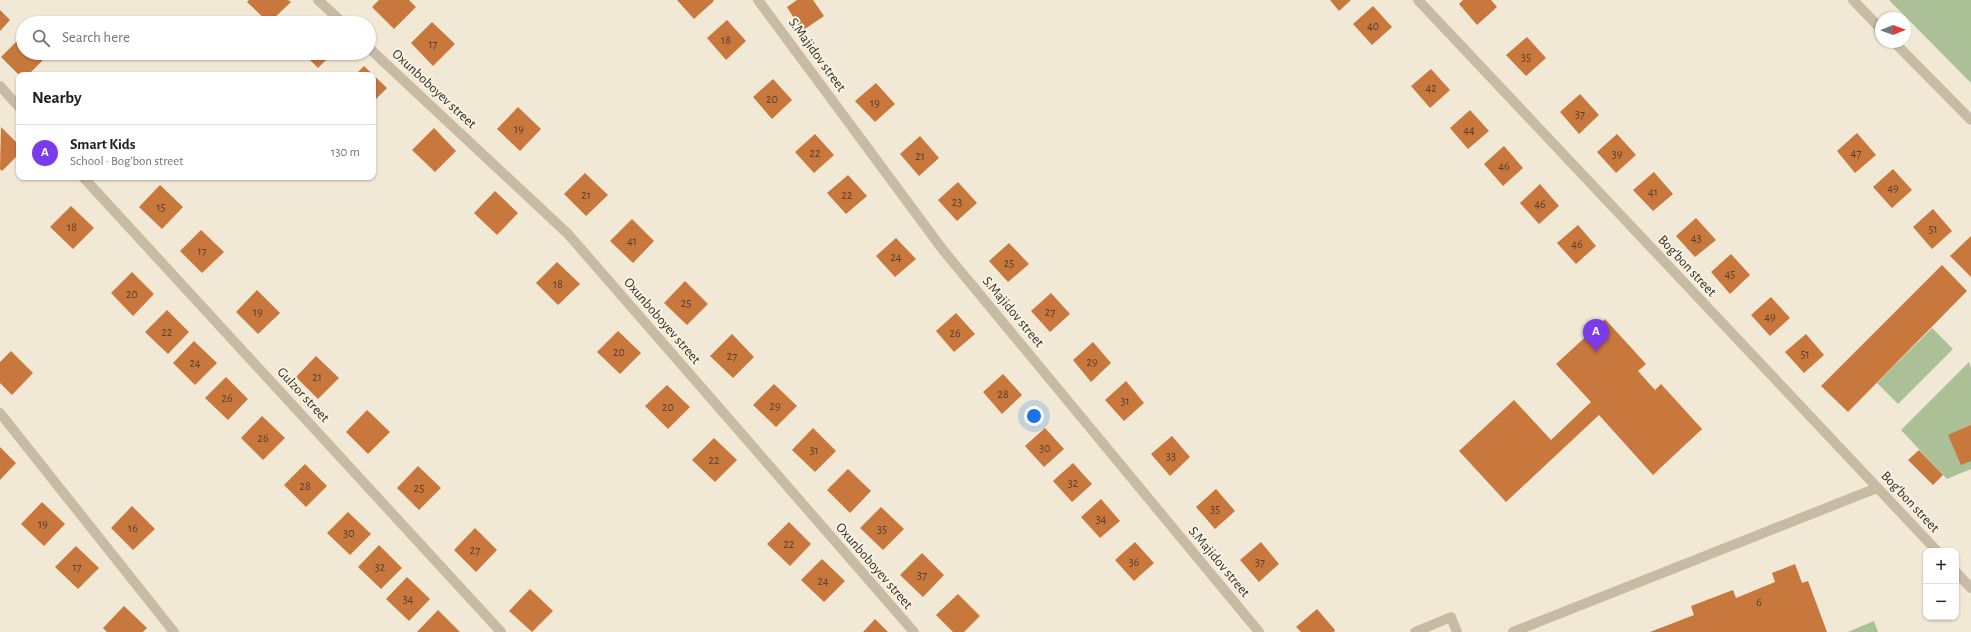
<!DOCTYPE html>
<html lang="en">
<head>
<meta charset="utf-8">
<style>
	:root { --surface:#fff; --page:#f6f6f6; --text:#202124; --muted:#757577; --line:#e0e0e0; --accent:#7c3aed }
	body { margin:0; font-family:"Alegreya Sans",sans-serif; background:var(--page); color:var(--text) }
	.controls { position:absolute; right:12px; bottom:12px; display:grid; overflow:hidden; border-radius:8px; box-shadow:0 1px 3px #0004 }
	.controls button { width:36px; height:36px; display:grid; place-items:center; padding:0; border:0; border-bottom:1px solid var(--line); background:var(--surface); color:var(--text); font:20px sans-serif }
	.compass { position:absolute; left:1875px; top:12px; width:36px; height:36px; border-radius:50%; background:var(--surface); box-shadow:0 1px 3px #0004; rotate:89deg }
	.you { position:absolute; left:1034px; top:416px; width:14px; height:14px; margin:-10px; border:3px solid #fff; border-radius:50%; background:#1a73e8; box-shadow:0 0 0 6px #1a73e833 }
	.badge { display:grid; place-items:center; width:26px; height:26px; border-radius:50%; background:var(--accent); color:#fff; font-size:13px; font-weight:700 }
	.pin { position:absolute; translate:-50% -33px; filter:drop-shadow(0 1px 2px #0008) }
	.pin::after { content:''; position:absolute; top:21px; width:14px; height:12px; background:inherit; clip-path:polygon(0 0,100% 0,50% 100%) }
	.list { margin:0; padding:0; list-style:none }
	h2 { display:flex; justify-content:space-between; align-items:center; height:52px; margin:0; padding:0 16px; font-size:17px }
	h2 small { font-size:13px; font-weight:400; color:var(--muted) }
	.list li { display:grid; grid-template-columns:26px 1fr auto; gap:12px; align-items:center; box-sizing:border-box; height:56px; padding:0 16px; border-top:1px solid var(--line) }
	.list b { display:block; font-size:15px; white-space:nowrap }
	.list p { margin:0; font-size:13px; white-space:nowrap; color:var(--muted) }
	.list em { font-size:13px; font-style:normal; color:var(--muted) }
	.icon { flex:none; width:22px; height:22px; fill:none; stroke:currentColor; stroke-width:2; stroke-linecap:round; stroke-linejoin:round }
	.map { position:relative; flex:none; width:1971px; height:632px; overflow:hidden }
	.search { position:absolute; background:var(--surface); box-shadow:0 1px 3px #0004; left:16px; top:16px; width:360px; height:44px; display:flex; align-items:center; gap:10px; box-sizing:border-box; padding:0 14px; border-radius:22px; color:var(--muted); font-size:15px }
	.panel { position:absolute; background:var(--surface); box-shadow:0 1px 3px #0004; left:16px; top:72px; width:360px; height:108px; border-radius:8px }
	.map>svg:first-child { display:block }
</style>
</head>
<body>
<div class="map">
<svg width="1971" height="632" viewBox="0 0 1971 632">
	<rect width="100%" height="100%" fill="#f1e9d6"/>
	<g fill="#abc097">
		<polygon points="1889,0 1971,0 1971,83"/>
		<polygon points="1932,328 1953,349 1898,404 1877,383"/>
		<polygon points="1969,362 1971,368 1971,469 1947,479 1901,430"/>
		<polygon points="1874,621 1878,632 1848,632"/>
	</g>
	<g fill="#c8773d">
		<polygon points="249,0 288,0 291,2 269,23 247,2"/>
		<polygon points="379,0 409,0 416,7 394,29 372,7"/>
		<polygon points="677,0 713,0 714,1 694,19"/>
		<polygon points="797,0 813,0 824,16 802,31 787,7"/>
		<polygon points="1330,0 1351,0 1339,11"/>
		<polygon points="1463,0 1491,0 1497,7 1477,25 1459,4"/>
		<polygon points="1373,6 1392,27 1372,45 1353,24"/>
		<polygon points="0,10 10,20 0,31"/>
		<polygon points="727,20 746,41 726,60 707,38"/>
		<polygon points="432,22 455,44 433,66 411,43"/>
		<polygon points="23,35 23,53 40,53 45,58 28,75 19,75 1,57"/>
		<polygon points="1527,37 1546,58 1526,76 1506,55"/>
		<polygon points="303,53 333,53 318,68"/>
		<polygon points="364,66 387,88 373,102 373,75 355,75"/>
		<polygon points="1431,69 1450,90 1430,108 1411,86"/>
		<polygon points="773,79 792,100 772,119 753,97"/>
		<polygon points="876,83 895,104 875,122 855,101"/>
		<polygon points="1580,94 1599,115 1579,134 1560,112"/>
		<polygon points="518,107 541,129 520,151 497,129"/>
		<polygon points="1470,110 1489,131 1468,149 1450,128"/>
		<polygon points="1,127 19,145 19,154 2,171 0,169"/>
		<polygon points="434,128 456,151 435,172 412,150"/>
		<polygon points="1857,133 1876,155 1855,173 1837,151"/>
		<polygon points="815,134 834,155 814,173 795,152"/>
		<polygon points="1617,134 1636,155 1616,173 1597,152"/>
		<polygon points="920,136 939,158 919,176 900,154"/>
		<polygon points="1504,146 1523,168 1503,186 1484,164"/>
		<polygon points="1893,169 1912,190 1892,208 1873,187"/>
		<polygon points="1654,172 1673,194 1653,211 1633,190"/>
		<polygon points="585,173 608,195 586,216 564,194"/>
		<polygon points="848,175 867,196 846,214 827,193"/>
		<polygon points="958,182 977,203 957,221 938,200"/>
		<polygon points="1540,184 1559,206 1539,224 1520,203"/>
		<polygon points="160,185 183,207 162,229 139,207"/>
		<polygon points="495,191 518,213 497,235 474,213"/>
		<polygon points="71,206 94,228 73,249 50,227"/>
		<polygon points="1933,209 1952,231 1932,249 1913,227"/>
		<polygon points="1696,218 1716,240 1695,257 1676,236"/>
		<polygon points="632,219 654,241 633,263 610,241"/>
		<polygon points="1578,225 1596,246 1576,264 1557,243"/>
		<polygon points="201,230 224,252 202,273 180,251"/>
		<polygon points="1971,236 1971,277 1950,256"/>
		<polygon points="896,238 916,259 895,277 876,256"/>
		<polygon points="1009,243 1029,264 1008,282 989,261"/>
		<polygon points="1731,254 1750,275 1730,294 1711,272"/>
		<polygon points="557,262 580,284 558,305 536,283"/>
		<polygon points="1942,265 1967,291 1848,412 1821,386"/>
		<polygon points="132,272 154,294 133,316 111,293"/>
		<polygon points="685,281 708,304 687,325 664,303"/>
		<polygon points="257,290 280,313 258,334 236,312"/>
		<polygon points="1051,293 1070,314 1050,332 1031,311"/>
		<polygon points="1771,297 1790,318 1770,336 1751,315"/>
		<polygon points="167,310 189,332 168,354 145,332"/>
		<polygon points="956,313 975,334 954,352 936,331"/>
		<polygon points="1605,319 1646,364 1638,371 1655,390 1661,384 1702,429 1653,475 1599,415 1506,502 1459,451 1514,400 1551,440 1591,402 1556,364"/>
		<polygon points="618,331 641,353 620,374 597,352"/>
		<polygon points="732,334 754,357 733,378 710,356"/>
		<polygon points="1806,334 1824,355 1804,373 1785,352"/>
		<polygon points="194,341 217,363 195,385 173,363"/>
		<polygon points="1093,342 1111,363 1091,382 1073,360"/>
		<polygon points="11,351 33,373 12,395 0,383 0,362"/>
		<polygon points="316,356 339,378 318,399 296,377"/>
		<polygon points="1003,374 1022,395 1002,414 983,392"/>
		<polygon points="226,377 248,399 228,420 205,398"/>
		<polygon points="1126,381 1144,403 1124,421 1105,400"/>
		<polygon points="774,384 797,406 776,427 753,405"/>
		<polygon points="667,385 690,407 668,429 645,406"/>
		<polygon points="367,410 390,432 368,454 346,432"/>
		<polygon points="262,416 285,438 263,460 241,438"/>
		<polygon points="1971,425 1971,461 1961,465 1948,435"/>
		<polygon points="813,428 836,451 815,472 792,450"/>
		<polygon points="1045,428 1064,449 1044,467 1025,446"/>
		<polygon points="1172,436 1190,457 1170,476 1151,454"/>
		<polygon points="714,438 737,460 715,482 692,460"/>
		<polygon points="0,447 16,463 0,480"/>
		<polygon points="1919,450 1943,475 1933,485 1908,460"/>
		<polygon points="1073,463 1092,484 1072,502 1053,481"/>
		<polygon points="305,464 327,486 306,507 284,485"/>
		<polygon points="418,466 441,488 419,510 397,488"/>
		<polygon points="848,469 871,491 850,513 827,490"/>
		<polygon points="1216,489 1235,511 1215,529 1196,507"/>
		<polygon points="1101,499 1120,521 1100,538 1081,517"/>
		<polygon points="42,502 65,524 44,546 21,524"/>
		<polygon points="132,506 155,529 133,550 111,528"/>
		<polygon points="881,507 904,529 883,550 860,528"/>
		<polygon points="348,512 371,534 350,555 327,533"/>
		<polygon points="789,522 811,544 790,566 767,544"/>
		<polygon points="475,528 497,550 476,572 454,550"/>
		<polygon points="1135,542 1154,563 1134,581 1115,560"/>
		<polygon points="1261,542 1279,564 1259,582 1240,560"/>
		<polygon points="379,545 402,568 381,589 358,567"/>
		<polygon points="76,546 99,568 78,589 55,567"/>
		<polygon points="922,553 944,575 923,597 900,575"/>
		<polygon points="822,559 845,581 824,602 801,580"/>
		<polygon points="1795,564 1802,583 1808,581 1827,632 1650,632 1694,615 1691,606 1733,590 1736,598 1775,582 1772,573"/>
		<polygon points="407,577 430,599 409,621 386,599"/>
		<polygon points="530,589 553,611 532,632 509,611"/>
		<polygon points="958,594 980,616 964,632 953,632 936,615"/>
		<polygon points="124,606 147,628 143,632 107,632 103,628"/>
		<polygon points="1317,609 1335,630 1334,632 1301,632 1296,627"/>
		<polygon points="438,610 460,632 417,632"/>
		<polygon points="875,619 888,632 863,632"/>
	</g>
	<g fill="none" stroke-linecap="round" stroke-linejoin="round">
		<g stroke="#c9bba3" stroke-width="10">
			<polyline points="1853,0 1881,29"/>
			<polyline points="1894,42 1971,120"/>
			<polyline points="1415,632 1451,617 1457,632"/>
			<polyline points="1513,632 1877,488"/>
		</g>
		<g stroke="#c9bba3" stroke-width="10">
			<polyline points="318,0 343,23"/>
			<polyline points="758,0 943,250 1259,632"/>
			<polyline points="1418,0 1937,551"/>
			<polyline points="369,48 568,234 914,632"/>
			<polyline points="0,86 19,107"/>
			<polyline points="83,177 501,632"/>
			<polyline points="0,413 174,632"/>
			<polyline points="1956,572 1971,588"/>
		</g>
	</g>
	<g text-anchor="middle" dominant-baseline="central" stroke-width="4" stroke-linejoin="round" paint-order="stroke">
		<g font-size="12" fill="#593f2b">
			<text x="1373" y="26">40</text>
			<text x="726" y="40">18</text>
			<text x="433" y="44">17</text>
			<text x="1526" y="57">35</text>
			<text x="1431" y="88">42</text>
			<text x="772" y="99">20</text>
			<text x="875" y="103">19</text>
			<text x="1580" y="114">37</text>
			<text x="519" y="129">19</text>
			<text x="1469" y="130">44</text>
			<text x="815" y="153">22</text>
			<text x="1856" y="153">47</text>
			<text x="1617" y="154">39</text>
			<text x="920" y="156">21</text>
			<text x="1504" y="166">46</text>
			<text x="1893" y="188">49</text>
			<text x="1653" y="192">41</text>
			<text x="586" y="195">21</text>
			<text x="847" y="195">22</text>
			<text x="957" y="202">23</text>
			<text x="1540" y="204">46</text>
			<text x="161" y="207">15</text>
			<text x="72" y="227">18</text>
			<text x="1933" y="229">51</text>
			<text x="1696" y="238">43</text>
			<text x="632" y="241">41</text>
			<text x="1577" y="244">46</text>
			<text x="202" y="251">17</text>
			<text x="896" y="257">24</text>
			<text x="1009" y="263">25</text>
			<text x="1730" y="274">45</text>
			<text x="558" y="284">18</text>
			<text x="132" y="294">20</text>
			<text x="686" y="303">25</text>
			<text x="258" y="312">19</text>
			<text x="1050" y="312">27</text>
			<text x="1770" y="317">49</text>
			<text x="167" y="332">22</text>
			<text x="955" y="333">26</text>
			<text x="619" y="352">20</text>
			<text x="1805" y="354">51</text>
			<text x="732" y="356">27</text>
			<text x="1092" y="362">29</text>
			<text x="195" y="363">24</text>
			<text x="317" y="377">21</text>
			<text x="1003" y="394">28</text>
			<text x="227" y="398">26</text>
			<text x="1125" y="401">31</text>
			<text x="775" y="406">29</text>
			<text x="668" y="407">20</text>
			<text x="263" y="438">26</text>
			<text x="1045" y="448">30</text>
			<text x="814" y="450">31</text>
			<text x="1171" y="456">33</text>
			<text x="714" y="460">22</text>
			<text x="1073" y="483">32</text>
			<text x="305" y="486">28</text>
			<text x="419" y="488">25</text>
			<text x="1215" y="509">35</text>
			<text x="1101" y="519">34</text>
			<text x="43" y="524">19</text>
			<text x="133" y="528">16</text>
			<text x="882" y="529">35</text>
			<text x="349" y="533">30</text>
			<text x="789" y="544">22</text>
			<text x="475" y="550">27</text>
			<text x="1134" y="562">36</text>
			<text x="1260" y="562">37</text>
			<text x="77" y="567">17</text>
			<text x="380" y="567">32</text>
			<text x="922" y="575">37</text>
			<text x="823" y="581">24</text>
			<text x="408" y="599">34</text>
			<text x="1759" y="602">6</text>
		</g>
		<g font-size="14" fill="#342c25" stroke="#f9f3e3">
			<text transform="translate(817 55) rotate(54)">S.Majidov street</text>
			<text transform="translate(434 89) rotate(43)">Oxunboboyev street</text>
			<text transform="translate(1687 266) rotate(47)">Bog'bon street</text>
			<text transform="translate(1013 312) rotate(50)">S.Majidov street</text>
			<text transform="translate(662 321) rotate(49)">Oxunboboyev street</text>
			<text transform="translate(303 395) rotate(47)">Gulzor street</text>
			<text transform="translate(1910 502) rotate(47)">Bog'bon street</text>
			<text transform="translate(1219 562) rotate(50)">S.Majidov street</text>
			<text transform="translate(874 566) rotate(49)">Oxunboboyev street</text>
		</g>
	</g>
</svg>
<div class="controls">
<button>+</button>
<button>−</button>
</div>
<svg class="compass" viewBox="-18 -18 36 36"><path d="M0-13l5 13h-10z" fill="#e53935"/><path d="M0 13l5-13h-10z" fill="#757577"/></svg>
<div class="you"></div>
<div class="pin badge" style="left:1596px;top:352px">A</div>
<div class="search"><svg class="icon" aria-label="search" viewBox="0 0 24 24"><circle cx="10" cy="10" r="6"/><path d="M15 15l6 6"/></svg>Search here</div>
<section class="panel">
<h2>Nearby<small></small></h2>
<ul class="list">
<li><span class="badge">A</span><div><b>Smart Kids</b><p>School · Bog'bon street</p></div><em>130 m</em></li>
</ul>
</section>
</div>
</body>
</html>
